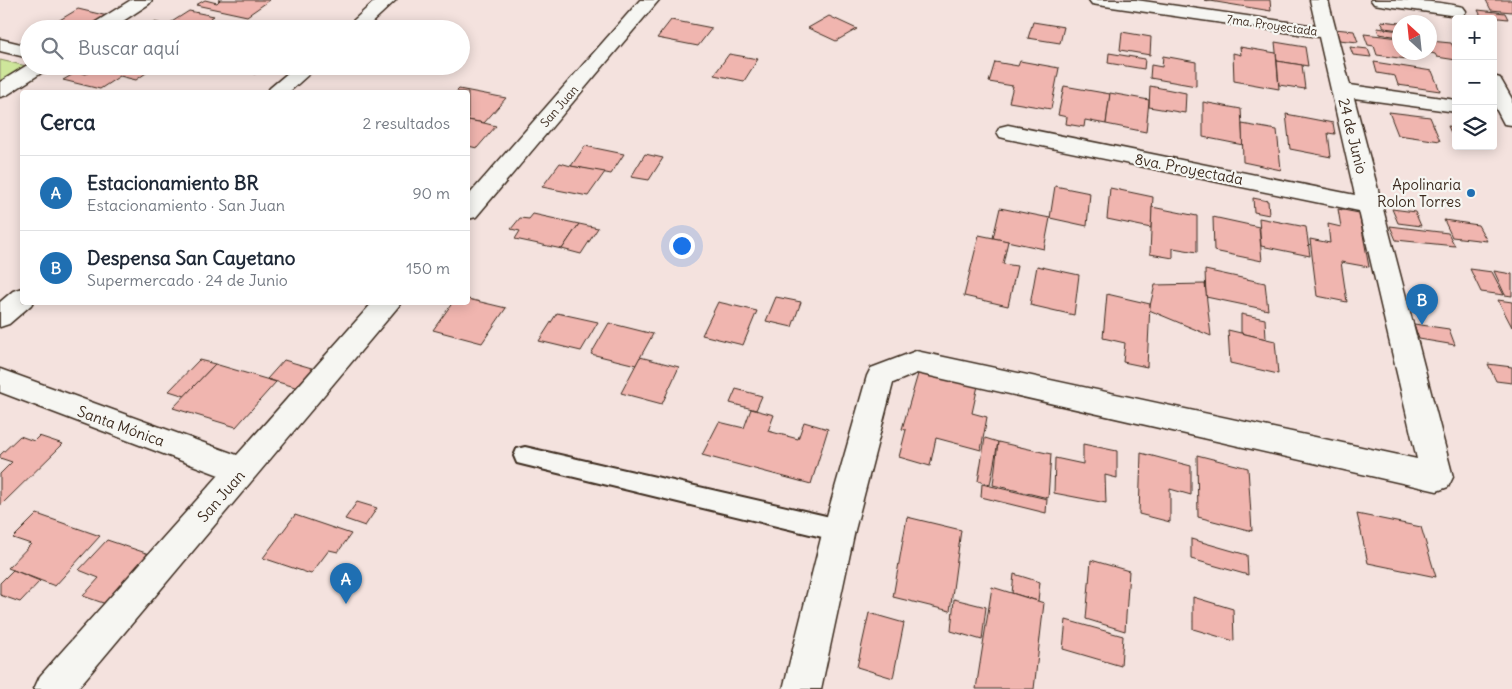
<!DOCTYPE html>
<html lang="es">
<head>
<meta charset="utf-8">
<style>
	:root { --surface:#fff; --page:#f2f2f3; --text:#1f2937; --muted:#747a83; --line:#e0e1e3; --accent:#1f6fb2 }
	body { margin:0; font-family:Delius,sans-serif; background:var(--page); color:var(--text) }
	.controls { position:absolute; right:15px; top:15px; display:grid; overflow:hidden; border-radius:5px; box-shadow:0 2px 12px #0003 }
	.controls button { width:45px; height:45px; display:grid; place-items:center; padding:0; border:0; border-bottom:1px solid var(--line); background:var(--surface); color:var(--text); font:25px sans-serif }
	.compass { position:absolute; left:1392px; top:15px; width:45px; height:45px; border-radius:50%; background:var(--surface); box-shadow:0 2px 12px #0003; rotate:333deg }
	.you { position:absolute; left:681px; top:245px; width:18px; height:18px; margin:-12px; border:4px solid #fff; border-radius:50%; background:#1a73e8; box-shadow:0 0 0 8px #1a73e833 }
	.badge { display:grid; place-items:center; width:32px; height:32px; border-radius:50%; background:var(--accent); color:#fff; font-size:16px; font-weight:700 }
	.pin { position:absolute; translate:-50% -41px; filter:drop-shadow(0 1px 2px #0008) }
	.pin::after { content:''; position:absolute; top:26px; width:18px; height:15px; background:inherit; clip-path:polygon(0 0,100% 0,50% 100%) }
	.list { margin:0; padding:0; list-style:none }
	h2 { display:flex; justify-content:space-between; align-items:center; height:65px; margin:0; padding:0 20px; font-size:21px }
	h2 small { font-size:16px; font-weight:400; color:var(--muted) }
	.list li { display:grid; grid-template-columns:32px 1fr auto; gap:15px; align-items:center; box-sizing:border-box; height:75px; padding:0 20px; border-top:1px solid var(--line) }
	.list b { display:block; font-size:19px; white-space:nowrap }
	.list p { margin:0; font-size:16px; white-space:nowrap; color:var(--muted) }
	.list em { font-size:16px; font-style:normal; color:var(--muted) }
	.icon { flex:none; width:28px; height:28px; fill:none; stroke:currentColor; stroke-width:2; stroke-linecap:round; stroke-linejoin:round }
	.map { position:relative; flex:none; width:1512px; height:689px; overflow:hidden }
	.search { position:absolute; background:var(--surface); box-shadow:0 2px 12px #0003; left:20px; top:20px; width:450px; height:55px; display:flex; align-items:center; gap:12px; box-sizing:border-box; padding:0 18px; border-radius:28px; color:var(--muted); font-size:19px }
	.panel { position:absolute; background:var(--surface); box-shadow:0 2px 12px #0003; left:20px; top:90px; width:450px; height:215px; border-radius:5px }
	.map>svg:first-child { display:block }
</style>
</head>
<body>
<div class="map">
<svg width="1512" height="689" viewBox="0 0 1512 689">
	<rect width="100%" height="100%" fill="#f4e2de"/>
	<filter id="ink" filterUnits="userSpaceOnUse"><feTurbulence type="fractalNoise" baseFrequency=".02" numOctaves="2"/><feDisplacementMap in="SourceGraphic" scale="10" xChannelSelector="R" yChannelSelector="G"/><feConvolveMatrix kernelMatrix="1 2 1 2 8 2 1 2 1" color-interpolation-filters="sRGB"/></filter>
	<g filter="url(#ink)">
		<polygon fill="#cee69b" stroke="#84885c" points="0,60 31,67 0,86"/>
		<g fill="#f0b5af" stroke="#3b2a1e">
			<polygon points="205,0 217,3 220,0 218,0 270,0 247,16 196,5"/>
			<polygon points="1204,0 1270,0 1271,11"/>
			<polygon points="1486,0 1512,0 1512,12 1491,10"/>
			<polygon points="78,9 112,17 92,29 56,29 48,27"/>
			<polygon points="1478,10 1505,13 1508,19 1481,16"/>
			<polygon points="189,11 214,16 195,29 167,25"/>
			<polygon points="829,16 857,29 836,41 808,28"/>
			<polygon points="671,20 712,28 698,46 657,38"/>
			<polygon points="1381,21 1400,23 1400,30 1384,28"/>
			<polygon points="154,22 167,25 185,29 143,29"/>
			<polygon points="1033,22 1064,27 1060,43 1028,38"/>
			<polygon points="1377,28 1400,31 1400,37 1379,34"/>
			<polygon points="1335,29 1354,31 1358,42 1339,40"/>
			<polygon points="1122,32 1151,37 1150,55 1120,50"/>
			<polygon points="1364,34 1400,38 1400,52 1403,52 1406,59 1377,55 1374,46 1368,45"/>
			<polygon points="1430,41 1451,43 1456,52 1456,60 1437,57 1435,54 1427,52 1430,52"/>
			<polygon points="1275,42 1305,47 1308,66 1277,61"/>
			<polygon points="1240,47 1276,53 1279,89 1234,81 1233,53 1241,55"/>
			<polygon points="1350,47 1368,49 1371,57 1353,55"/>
			<polygon points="1109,53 1145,59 1144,69 1108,63"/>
			<polygon points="729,54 758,59 744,81 714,75"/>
			<polygon points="1163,56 1196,62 1196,86 1150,78 1151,65 1162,67"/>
			<polygon points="1020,61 1059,68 1051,109 1009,102 1013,86 989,82 995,62 1018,66"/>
			<polygon points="1277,61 1302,65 1305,89 1279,85"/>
			<polygon points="1374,62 1432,71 1440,91 1398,85 1395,76 1377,73"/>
			<polygon points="108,66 131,66 149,71 136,80 120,76 100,89 63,80 77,72 86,74 98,67 105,68"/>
			<polygon points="229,66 272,66 269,69 263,68 255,74 227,68"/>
			<polygon points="1064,86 1110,94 1106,124 1085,120 1084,127 1066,124 1067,117 1058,115"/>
			<polygon points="1150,86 1186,93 1185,113 1149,107"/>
			<polygon points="459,89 506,98 484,123 468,120 468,92 456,92"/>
			<polygon points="1110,93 1149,100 1146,132 1106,124"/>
			<polygon points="1203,102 1241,109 1243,145 1203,137"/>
			<polygon points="1389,112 1430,117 1440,141 1398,135"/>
			<polygon points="1286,114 1333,123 1335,134 1328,133 1331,157 1290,149"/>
			<polygon points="468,120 484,123 496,126 477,148 468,146"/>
			<polygon points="1242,124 1277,130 1281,170 1243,162"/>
			<polygon points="1448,126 1456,127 1456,142 1455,142"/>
			<polygon points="585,146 624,154 611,174 571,166"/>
			<polygon points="645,154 663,158 649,180 631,177"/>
			<polygon points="560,163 571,166 605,172 588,196 542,187"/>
			<polygon points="1055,186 1090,193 1087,226 1050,218"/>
			<polygon points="1110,188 1153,197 1151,228 1107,219"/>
			<polygon points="1253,198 1268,201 1269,215 1254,212"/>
			<polygon points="1152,207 1197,216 1197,252 1173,248 1173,258 1150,254"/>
			<polygon points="1000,208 1050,218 1044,249 993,238"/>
			<polygon points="1338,209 1359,213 1369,267 1341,262 1347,302 1317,296 1310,239 1330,243 1328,224 1341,227"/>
			<polygon points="1392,209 1415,212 1421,226 1398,223"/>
			<polygon points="533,214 579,224 562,249 515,239 520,231 511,229 520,218 529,219"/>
			<polygon points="1213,217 1259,227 1262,261 1214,251"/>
			<polygon points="1259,218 1306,227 1310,256 1261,246"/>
			<polygon points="1444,220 1478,225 1487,241 1452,237"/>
			<polygon points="579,224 598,228 581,254 562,249"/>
			<polygon points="1390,226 1448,233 1455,246 1396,240"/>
			<polygon points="979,235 1008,241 1003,264 1017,266 1008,306 964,296"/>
			<polygon points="1037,266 1079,275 1074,315 1030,305"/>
			<polygon points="1470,269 1492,272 1504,295 1481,292"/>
			<polygon points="1205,270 1265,283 1268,310 1206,297"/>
			<polygon points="1494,271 1512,274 1512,296 1505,295"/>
			<polygon points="1205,284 1211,336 1149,310 1155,285"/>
			<polygon points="1107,294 1150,304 1147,367 1123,362 1125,343 1103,338"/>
			<polygon points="776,297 801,302 792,327 766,321"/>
			<polygon points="468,299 506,308 482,343 433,330 453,302 468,302"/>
			<polygon points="1498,300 1512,302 1512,327"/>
			<polygon points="718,302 757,311 743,345 702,335"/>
			<polygon points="557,313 598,322 581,351 539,341"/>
			<polygon points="1241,314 1265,319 1266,339 1241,333"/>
			<polygon points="609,323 653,334 636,365 591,354"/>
			<polygon points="1414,324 1449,329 1455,345 1419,339"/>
			<polygon points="1228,330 1275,341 1278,374 1230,363"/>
			<polygon points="640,357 679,367 662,404 621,393"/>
			<polygon points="199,360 215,364 185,396 169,391"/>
			<polygon points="284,360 322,371 306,390 267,379"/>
			<polygon points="215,364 276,382 236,427 173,408"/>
			<polygon points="1488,364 1512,367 1512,383 1496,381"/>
			<polygon points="920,367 979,381 972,413 987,417 981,450 936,438 930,466 899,457 906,430 902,429"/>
			<polygon points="736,389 762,396 756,410 730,403"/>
			<polygon points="751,409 774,415 768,431 798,439 804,422 828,429 811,484 702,455 719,422 744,428"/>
			<polygon points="20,436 34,441 39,436 63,444 2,504 0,504 0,474 12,462 0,458 0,455"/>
			<polygon points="985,438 998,442 990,485 978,481"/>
			<polygon points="998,442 1051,454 1048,498 993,485"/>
			<polygon points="1083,444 1117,451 1117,478 1105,475 1106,503 1054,493 1055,458 1083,464"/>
			<polygon points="1141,453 1191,466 1191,495 1170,489 1170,522 1139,514"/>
			<polygon points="1197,455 1248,468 1252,531 1198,517"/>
			<polygon points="982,484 1047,499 1046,513 981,497"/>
			<polygon points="357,502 377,508 365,526 345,519"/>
			<polygon points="37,514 100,536 55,586 8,568 31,544 13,538"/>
			<polygon points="1357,514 1421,527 1436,577 1368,563"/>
			<polygon points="295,515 351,534 338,552 329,550 311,574 263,558"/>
			<polygon points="907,517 961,530 950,611 893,597"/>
			<polygon points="1191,539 1247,555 1248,575 1191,559"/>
			<polygon points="107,540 152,555 109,605 83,596 99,578 79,570"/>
			<polygon points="1091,560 1129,571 1125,631 1086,619"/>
			<polygon points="13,570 40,581 20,602 0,595 0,583"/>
			<polygon points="1014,574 1040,582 1038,601 1012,593"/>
			<polygon points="992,587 1044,603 1034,689 976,689"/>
			<polygon points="1193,597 1233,609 1234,641 1193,629"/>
			<polygon points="954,599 986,607 982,640 951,631"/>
			<polygon points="869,613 904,623 893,678 857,667"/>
			<polygon points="1066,620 1123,636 1121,666 1063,649"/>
		</g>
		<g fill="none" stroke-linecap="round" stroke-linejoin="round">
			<defs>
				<polygon id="service" points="525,447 839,519 847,522 851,530 847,538 839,541 525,465 517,463 514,456 517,449"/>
				<g id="minor">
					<polygon points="131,0 152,0 149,4 111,29 89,29 91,25"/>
					<polygon points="376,0 396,0 365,29 344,29"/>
					<polygon points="640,0 659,0 476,217 468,219 468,196"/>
					<polygon points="1089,0 1136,0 1316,26 1310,0 1328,0 1350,85 1456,100 1456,112 1354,98 1453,477 1448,487 1437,491 917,373 893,383 855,530 821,689 783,689 823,530 867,376 871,368 916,351 1417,459 1359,211 1008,139 1000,137 997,132 1000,127 1008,125 1355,195 1319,37 1098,5 1092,4"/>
					<path d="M1371,0C1402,0 1433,0 1463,7L1466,11L1463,15L1457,16L1380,5L1374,4Z"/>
					<polygon points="0,39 29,46 29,58 0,51"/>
					<polygon points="29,64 29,66 49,66 46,70 7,95 0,97 0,82"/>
					<polygon points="296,66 318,66 289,92 267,92 270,88"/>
					<polygon points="1493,76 1500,78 1512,99 1512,125 1504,124 1493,103"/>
					<polygon points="22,288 22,302 33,302 31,305 9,324 0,327 0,302 13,291"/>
					<polygon points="373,302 402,302 77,689 34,689 40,676 219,475 0,392 0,369 237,455"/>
				</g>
			</defs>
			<use href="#service" stroke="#3b2a1e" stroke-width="4"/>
			<use href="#minor" stroke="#3b2a1e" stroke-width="3"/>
			<use href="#service" fill="#f6f6f2" fill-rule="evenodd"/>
			<use href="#minor" fill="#f6f6f2" fill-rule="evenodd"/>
		</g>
	</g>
	<circle fill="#1f6fb2" stroke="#f6f6f2" stroke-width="2" cx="1471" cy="193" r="5"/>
	<g text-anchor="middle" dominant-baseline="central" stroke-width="4.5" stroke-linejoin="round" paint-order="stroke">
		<g font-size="12" fill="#3b2a1e" stroke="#f6f6f2">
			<text transform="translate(1272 25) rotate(8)">7ma. Proyectada</text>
			<text transform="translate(559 106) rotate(-49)">San Juan</text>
		</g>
		<g font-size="15" fill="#3b2a1e" stroke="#f6f6f2">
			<text transform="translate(1353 136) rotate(76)">24 de Junio</text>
			<text transform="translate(1189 169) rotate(11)">8va. Proyectada</text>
			<text transform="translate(121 426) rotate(20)">Santa Mónica</text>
			<text transform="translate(221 496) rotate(-49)">San Juan</text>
		</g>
		<g font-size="15" fill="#3b2a1e" stroke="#f6f6f2" text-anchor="end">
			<text x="1461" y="184">Apolinaria<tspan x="1461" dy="17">Rolon Torres</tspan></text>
		</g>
	</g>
</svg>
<div class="controls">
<button>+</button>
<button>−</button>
<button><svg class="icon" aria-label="layers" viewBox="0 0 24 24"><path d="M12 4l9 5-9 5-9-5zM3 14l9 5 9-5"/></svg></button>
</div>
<svg class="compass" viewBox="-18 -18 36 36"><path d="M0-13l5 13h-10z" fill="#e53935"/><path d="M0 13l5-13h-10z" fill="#747a83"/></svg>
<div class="you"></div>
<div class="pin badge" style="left:346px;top:604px">A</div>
<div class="pin badge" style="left:1422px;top:325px">B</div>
<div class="search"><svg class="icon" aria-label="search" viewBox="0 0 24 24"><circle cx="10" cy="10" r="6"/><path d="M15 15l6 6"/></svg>Buscar aquí</div>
<section class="panel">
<h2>Cerca<small>2 resultados</small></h2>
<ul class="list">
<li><span class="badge">A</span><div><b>Estacionamiento BR</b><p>Estacionamiento · San Juan</p></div><em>90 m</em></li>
<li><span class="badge">B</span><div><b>Despensa San Cayetano</b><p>Supermercado · 24 de Junio</p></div><em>150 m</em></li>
</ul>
</section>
</div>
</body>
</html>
